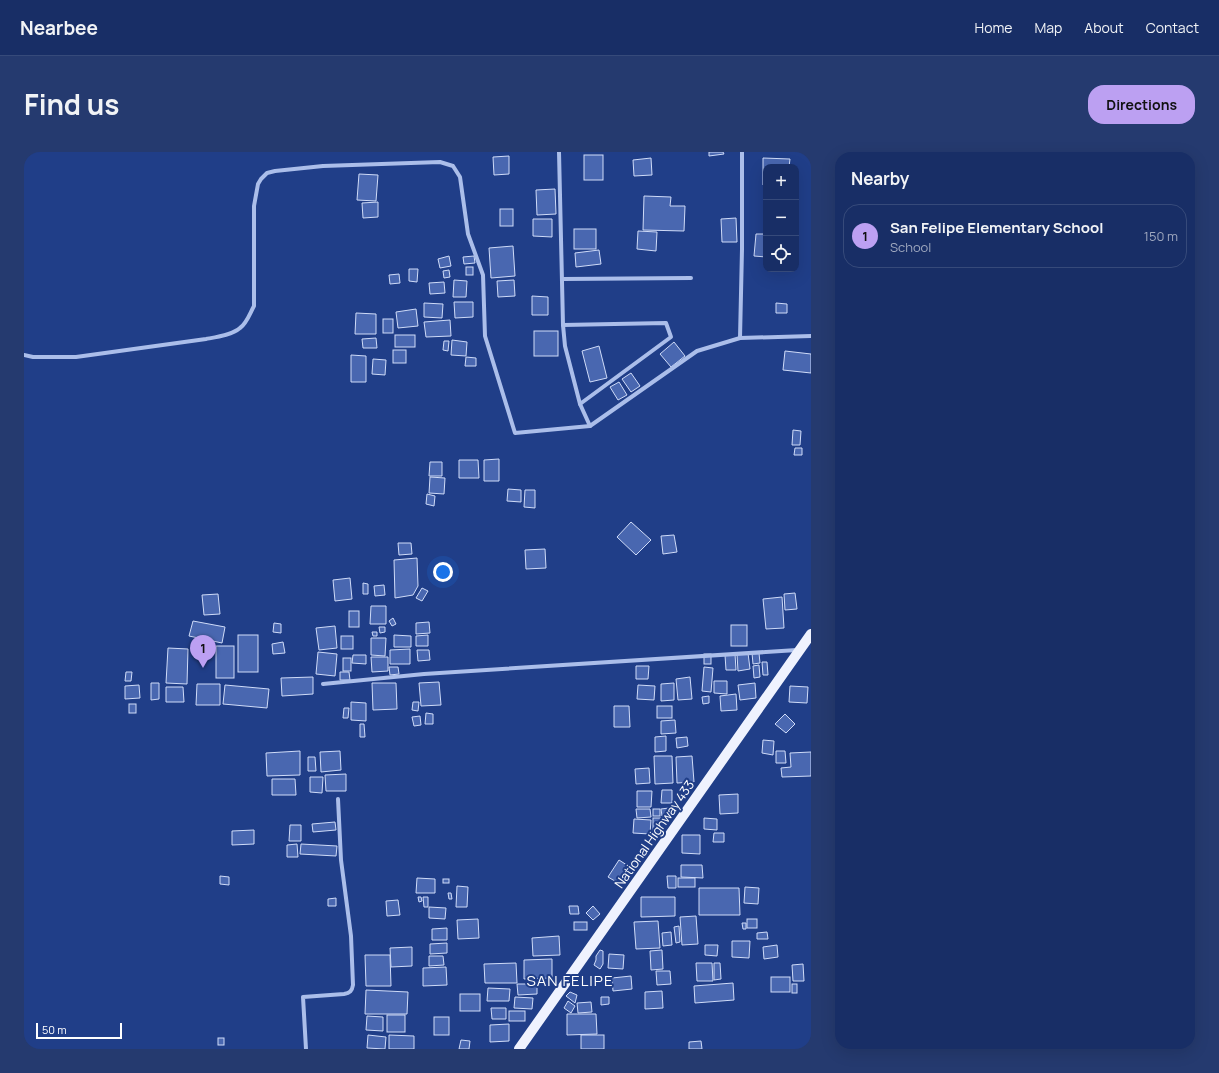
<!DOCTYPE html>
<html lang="en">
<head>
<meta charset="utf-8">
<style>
	:root { --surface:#182e66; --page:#253a6f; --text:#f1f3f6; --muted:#9fa8bf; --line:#364a7a; --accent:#bca0f2 }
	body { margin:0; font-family:Manrope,sans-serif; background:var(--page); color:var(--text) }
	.controls { position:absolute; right:12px; top:12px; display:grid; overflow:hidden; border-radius:8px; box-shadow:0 4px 16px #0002 }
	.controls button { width:36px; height:36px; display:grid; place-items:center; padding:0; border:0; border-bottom:1px solid var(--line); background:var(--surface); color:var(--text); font:20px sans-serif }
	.scale { position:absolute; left:12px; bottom:10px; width:86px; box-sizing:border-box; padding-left:4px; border:2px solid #fff; border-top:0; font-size:11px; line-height:14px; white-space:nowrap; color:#fff; -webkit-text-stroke:3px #203e88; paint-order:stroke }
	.you { position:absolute; left:419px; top:420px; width:14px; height:14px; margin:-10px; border:3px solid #fff; border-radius:50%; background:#1a73e8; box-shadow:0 0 0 6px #1a73e833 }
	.badge { display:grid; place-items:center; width:26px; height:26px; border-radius:50%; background:var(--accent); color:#111; font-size:13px; font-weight:700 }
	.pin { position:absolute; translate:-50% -33px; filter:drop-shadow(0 1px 2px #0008) }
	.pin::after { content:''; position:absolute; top:21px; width:14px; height:12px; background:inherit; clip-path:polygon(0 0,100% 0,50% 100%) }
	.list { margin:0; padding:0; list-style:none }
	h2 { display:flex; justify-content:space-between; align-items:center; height:52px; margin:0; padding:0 16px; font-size:17px }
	h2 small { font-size:13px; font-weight:400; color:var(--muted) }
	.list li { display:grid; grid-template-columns:26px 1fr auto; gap:12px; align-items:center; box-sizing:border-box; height:64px; margin:0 8px 8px; padding:0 8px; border:1px solid var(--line); border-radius:16px }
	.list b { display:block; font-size:15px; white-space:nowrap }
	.list p { margin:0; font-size:13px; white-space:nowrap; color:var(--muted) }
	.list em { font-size:13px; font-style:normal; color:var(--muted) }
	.icon { flex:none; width:22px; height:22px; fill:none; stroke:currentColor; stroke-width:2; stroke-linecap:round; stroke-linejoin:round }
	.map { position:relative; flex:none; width:787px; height:897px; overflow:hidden; border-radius:16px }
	header { display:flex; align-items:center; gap:24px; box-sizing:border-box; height:56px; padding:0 20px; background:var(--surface); border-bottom:1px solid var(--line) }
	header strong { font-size:19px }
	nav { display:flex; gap:22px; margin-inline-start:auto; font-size:14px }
	.intro { display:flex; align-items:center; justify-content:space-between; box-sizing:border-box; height:96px; padding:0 24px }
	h1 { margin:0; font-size:28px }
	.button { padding:10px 18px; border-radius:16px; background:var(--accent); color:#111; font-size:14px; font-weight:700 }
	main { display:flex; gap:24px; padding:0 24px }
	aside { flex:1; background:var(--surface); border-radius:16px; box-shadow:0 4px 16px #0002 }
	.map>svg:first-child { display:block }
</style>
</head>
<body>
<header>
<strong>Nearbee</strong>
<nav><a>Home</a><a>Map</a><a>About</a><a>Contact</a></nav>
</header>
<div class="intro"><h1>Find us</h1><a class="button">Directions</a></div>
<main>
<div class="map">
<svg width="787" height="897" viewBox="0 0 787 897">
	<rect width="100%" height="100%" fill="#203e88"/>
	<g fill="#4967b0" stroke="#cfdbf8">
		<polygon points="685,0 699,0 700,2 685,4"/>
		<rect x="560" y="3" width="19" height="25"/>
		<polygon points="485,4 485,22 470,23 469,5"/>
		<polygon points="627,6 628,23 610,24 609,8"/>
		<polygon points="739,6 766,7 765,15 742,15 742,33 739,33"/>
		<polygon points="335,22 354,23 352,49 333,48"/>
		<polygon points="531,37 532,62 513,63 512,38"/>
		<polygon points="620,44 647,45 646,54 661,54 660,79 619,78"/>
		<polygon points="354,50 354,65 339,66 338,51"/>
		<rect x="476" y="57" width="13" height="17"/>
		<polygon points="712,66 713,90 698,90 697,67"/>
		<polygon points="509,67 528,67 528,85 509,84"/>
		<rect x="550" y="77" width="22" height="20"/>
		<polygon points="614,79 633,80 632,99 613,97"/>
		<polygon points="732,82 742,82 742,105 730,104"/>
		<polygon points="489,94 491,124 467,126 465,96"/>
		<polygon points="575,98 577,112 552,115 551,101"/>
		<polygon points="425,104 427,114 416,116 414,107"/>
		<polygon points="450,104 451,111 440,112 439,105"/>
		<rect x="442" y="115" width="7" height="8"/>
		<polygon points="385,117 394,117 393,130 385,129"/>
		<polygon points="425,118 426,125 420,126 419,119"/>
		<polygon points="375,122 376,131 366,132 365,123"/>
		<polygon points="430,128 443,129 442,145 429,145"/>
		<polygon points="490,128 491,144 474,145 473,129"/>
		<polygon points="420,130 421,141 406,142 405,131"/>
		<polygon points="508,144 524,145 524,163 508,163"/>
		<polygon points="430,150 449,150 449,165 431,166"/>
		<polygon points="400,151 419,152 418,166 400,165"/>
		<polygon points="752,151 763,152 763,161 752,161"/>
		<polygon points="392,157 394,174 374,176 372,160"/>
		<polygon points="332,161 352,162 352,182 331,182"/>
		<rect x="359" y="167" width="10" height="14"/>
		<polygon points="426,168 427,184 402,185 400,170"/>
		<rect x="510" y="179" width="24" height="25"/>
		<rect x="371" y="183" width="20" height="12"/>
		<polygon points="352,186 353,196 339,196 338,187"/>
		<polygon points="428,188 443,190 442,204 427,203"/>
		<polygon points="420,189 425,189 424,199 419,198"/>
		<polygon points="650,190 661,204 647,215 636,202"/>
		<polygon points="575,194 583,226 566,230 558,199"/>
		<rect x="369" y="198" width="13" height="13"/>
		<polygon points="761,199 787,202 787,221 759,218"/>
		<polygon points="327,203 342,204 342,230 327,230"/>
		<polygon points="442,205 452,206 452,214 441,214"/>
		<polygon points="349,207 362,208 361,223 348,222"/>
		<polygon points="607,221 616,234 607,240 598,227"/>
		<polygon points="595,230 603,243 594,248 586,235"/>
		<polygon points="769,278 777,279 776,293 768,293"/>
		<polygon points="771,296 778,296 778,303 770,303"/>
		<polygon points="475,307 475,329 460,329 460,308"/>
		<polygon points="435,308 454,308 455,326 435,326"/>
		<polygon points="406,310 418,310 418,324 405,324"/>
		<polygon points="406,325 421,326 420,342 405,341"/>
		<polygon points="484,337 497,338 497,350 483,349"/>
		<polygon points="501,338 511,338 511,356 500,355"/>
		<polygon points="403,342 411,344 410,354 402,352"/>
		<polygon points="607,370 627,388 612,403 593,385"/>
		<polygon points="650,383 653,400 639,402 637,384"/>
		<polygon points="374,391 387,391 388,402 375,403"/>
		<polygon points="521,397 522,416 502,417 501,398"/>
		<polygon points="393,406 394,434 389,443 371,446 370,408"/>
		<polygon points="326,426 328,447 311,449 309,428"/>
		<polygon points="339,431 344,432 344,442 339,442"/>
		<polygon points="360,433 361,443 351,444 350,434"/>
		<polygon points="398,436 404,439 398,449 392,446"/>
		<polygon points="771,441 773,457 761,458 760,442"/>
		<polygon points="194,442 196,462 180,463 178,443"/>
		<polygon points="758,445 760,476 742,477 739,447"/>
		<polygon points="347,454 362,454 362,472 346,472"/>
		<rect x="325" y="459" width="10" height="16"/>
		<polygon points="369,466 372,472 368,474 365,469"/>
		<polygon points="169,469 201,475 198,491 165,484"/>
		<polygon points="405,470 406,481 392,482 392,471"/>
		<polygon points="250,471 257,472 257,481 249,480"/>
		<rect x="707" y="473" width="16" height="21"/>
		<polygon points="311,474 313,496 295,498 292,476"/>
		<polygon points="355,475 361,475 361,480 356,481"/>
		<polygon points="348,480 353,480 353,484 349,484"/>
		<rect x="214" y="483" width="20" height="37"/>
		<polygon points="370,483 387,484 387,495 370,495"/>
		<polygon points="404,483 404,494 392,494 392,484"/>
		<rect x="317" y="484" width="12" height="13"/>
		<polygon points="347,486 362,486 361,504 347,503"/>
		<polygon points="259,490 261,501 249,502 248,492"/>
		<rect x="192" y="494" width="18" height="32"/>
		<polygon points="144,496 164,497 163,532 142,531"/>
		<polygon points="386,497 386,512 366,512 366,498"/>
		<polygon points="393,498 405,498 406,508 394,509"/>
		<polygon points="294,500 313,502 311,524 292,522"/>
		<polygon points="724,501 726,517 714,519 713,502"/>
		<polygon points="728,501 735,501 736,511 729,512"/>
		<rect x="680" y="502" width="7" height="10"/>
		<polygon points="711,502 712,518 702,518 701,503"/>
		<polygon points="329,503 342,503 342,512 328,511"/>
		<polygon points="347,505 364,505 364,519 348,520"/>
		<rect x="319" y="506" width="8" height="13"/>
		<polygon points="738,510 743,510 744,523 739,523"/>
		<polygon points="735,513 736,525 730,526 729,514"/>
		<polygon points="612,514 625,514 624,527 612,527"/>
		<polygon points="365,515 374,515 375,522 366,523"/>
		<polygon points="680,515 689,516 687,540 678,539"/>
		<polygon points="102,520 108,520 107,529 101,529"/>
		<polygon points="316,520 325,520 326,528 316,528"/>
		<polygon points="289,525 289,542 258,544 257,526"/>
		<polygon points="666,525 668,547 654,548 652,527"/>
		<polygon points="690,529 703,529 703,542 690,541"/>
		<polygon points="415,530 417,553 397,554 395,531"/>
		<polygon points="127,531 135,531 135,547 127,548"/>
		<polygon points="348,531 372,531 373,557 349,558"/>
		<polygon points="650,531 650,548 637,549 637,532"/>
		<polygon points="731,531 732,546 716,548 714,533"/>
		<polygon points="173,532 196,532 196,553 172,553"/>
		<polygon points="115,533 116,546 101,547 101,534"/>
		<polygon points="201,533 245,537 243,556 199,552"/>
		<polygon points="614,533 631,534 630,548 613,547"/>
		<polygon points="766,534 784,535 783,551 765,550"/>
		<polygon points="142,535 159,535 160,550 142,550"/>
		<polygon points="712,542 713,558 697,559 696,544"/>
		<polygon points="685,544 685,551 679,552 678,545"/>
		<polygon points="327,550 342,551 342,569 327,568"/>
		<polygon points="389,550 395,550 394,559 388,558"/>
		<rect x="105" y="552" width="7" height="9"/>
		<polygon points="590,554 605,554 606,575 590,575"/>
		<rect x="633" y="554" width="15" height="12"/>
		<polygon points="320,556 325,556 324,566 319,566"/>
		<polygon points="402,561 409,562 409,572 401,572"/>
		<polygon points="761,562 771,572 762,581 751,572"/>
		<polygon points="396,564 397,573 390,574 388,565"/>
		<polygon points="651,568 652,581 637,582 637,569"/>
		<polygon points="336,572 340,572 341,585 336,585"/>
		<polygon points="642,584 642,599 631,600 631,585"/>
		<polygon points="663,585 664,594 653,596 652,586"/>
		<polygon points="739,588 750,589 749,603 738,601"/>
		<polygon points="276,599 276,623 243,624 242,601"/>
		<polygon points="316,599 317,618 297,620 296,600"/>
		<polygon points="752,599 761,599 762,611 752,611"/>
		<polygon points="787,600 787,624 758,625 757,616 767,615 766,601"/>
		<polygon points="630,604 648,604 649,631 631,632"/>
		<polygon points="668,604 670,630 653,631 652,605"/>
		<polygon points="284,605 291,605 292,619 284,619"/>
		<polygon points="625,616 626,631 612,632 611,617"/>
		<polygon points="322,622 322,639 302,639 301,623"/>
		<polygon points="286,625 299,625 298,641 286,640"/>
		<polygon points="248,627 271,627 272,643 248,643"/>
		<polygon points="638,638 648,638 648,651 637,651"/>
		<polygon points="613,639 628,639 627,655 613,655"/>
		<polygon points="714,642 714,661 696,662 695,643"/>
		<polygon points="645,656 646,663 638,664 637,657"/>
		<polygon points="612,657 626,657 627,665 613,666"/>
		<rect x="629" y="657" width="7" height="7"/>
		<rect x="629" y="666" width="9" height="13"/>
		<polygon points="680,666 693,667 693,678 680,677"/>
		<polygon points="610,667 627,668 626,682 609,681"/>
		<polygon points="311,670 312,678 289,680 288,672"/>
		<polygon points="266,673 277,673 277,689 265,689"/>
		<polygon points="230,678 230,692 208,693 208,679"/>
		<polygon points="690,681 700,681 700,690 689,690"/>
		<polygon points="658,683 676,683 676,702 658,701"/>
		<polygon points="273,692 274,705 263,705 263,693"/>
		<polygon points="277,692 313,694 312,704 276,702"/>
		<polygon points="595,708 606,715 596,732 584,725"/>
		<polygon points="657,713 678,713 679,726 657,725"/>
		<polygon points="196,724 205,725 205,733 196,732"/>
		<polygon points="643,724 652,724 652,736 644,736"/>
		<polygon points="393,726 411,727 411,741 392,741"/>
		<rect x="654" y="726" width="17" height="9"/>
		<rect x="419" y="727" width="6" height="4"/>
		<polygon points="433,734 444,735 443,755 432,755"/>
		<polygon points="721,735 735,736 734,752 720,751"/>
		<polygon points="675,736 715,736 716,763 675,763"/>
		<polygon points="424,741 427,741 428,747 425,747"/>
		<polygon points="394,745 397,745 398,749 395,750"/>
		<polygon points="399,745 404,745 404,755 400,755"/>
		<polygon points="617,745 651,745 651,764 617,765"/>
		<polygon points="312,746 312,754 304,754 304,747"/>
		<polygon points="374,748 376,763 363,764 362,749"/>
		<polygon points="545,754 554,754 555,762 546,762"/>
		<polygon points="569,754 576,762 569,768 562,761"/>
		<polygon points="405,755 422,756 421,767 405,766"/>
		<polygon points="672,764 674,792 658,793 656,765"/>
		<polygon points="454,767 455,786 434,787 433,768"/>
		<rect x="723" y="767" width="10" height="9"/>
		<polygon points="634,769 636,796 612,797 610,770"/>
		<rect x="550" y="770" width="13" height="8"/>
		<polygon points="718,771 722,771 722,777 719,777"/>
		<polygon points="655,774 656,790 652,791 650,775"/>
		<polygon points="423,776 423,788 408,788 408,777"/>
		<polygon points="647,780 648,793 639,794 638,781"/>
		<polygon points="743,780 744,787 733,787 733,781"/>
		<polygon points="535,784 536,803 509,804 508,786"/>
		<polygon points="708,789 726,789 725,806 708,805"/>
		<polygon points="423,791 423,801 406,802 406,792"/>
		<polygon points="681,793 694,793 693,804 681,803"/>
		<polygon points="753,793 754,805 740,807 739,795"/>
		<polygon points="388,795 388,814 367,815 366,796"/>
		<polygon points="576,798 579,799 579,812 576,817 570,813 572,808 572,804"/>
		<polygon points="638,798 639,817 627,818 626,799"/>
		<polygon points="585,802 600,803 599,817 584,816"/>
		<polygon points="341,803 366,803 367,834 342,834"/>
		<polygon points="405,804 419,804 420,813 405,814"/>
		<polygon points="528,807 528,826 500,827 500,808"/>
		<polygon points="492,811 493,831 461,831 460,812"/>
		<polygon points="672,811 688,811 689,829 673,829"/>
		<polygon points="690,811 696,811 697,827 690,828"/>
		<polygon points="779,812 780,829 769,829 768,813"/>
		<polygon points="422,815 423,833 399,834 399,816"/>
		<polygon points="632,819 646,819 647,832 633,833"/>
		<polygon points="607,824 608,837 589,839 588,826"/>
		<rect x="747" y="825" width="19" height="15"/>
		<polygon points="709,831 710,848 671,851 670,834"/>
		<polygon points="493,832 513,832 513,842 494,843"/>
		<rect x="768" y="832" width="5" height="9"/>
		<polygon points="464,836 486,837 485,849 463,849"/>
		<polygon points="342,838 384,840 383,862 341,862"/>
		<polygon points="638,839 639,856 621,857 621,840"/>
		<polygon points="546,840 553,843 551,851 542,844"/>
		<rect x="436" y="842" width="20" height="17"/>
		<polygon points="491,845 509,846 508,857 490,856"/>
		<polygon points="577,845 585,845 585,852 577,853"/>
		<polygon points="544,849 551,854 547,861 540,856"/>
		<polygon points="567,850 568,860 554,861 553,851"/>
		<polygon points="467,856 482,856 482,867 468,867"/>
		<rect x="485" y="859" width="16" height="10"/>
		<polygon points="543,862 572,862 573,882 543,883"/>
		<rect x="363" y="863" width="18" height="17"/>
		<polygon points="343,864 359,865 359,879 342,878"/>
		<rect x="410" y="865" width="15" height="18"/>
		<polygon points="485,872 485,889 466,890 466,873"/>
		<polygon points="344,883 362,885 361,897 343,896"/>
		<polygon points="365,883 390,884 390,897 365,897"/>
		<rect x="557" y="883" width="23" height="14"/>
		<rect x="194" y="886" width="6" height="7"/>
		<polygon points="437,888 446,889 445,897 435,897"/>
		<polygon points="677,889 678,897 665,897 665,890"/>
	</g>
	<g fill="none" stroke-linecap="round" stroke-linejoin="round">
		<g stroke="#abbeea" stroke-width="4">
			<polyline points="535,0 539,173 541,194 556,252 566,274"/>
			<polyline points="539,127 667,126"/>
			<polyline points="539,173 642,171 647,185 556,252"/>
			<polyline points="716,186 718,97 718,0"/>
			<path d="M0,203L9,205H52L182,187C193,185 208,183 216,176C223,171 226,161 230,154V54L234,32L237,27L243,21L251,19L299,14L416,10L429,14L436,25L444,82L459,123L461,184L491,281L566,274L673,199L716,186L787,184"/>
			<polyline points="299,532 400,522 773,498"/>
			<path d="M282,897L279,845L320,842C326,841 328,839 329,833L327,784L317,708L314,647"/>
		</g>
		<polyline stroke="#eff2fe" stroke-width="10" points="495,897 787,482"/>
	</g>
	<g text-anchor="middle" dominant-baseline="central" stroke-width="4" stroke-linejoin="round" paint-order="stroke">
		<g font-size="13" fill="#fff" stroke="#203e88">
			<text transform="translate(630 682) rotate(-55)">National Highway 433</text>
		</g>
		<g font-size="15" letter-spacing="1" fill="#fff" stroke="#203e88">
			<text x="546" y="828">SAN FELIPE</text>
		</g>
	</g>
</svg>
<div class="controls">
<button>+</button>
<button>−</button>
<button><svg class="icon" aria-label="locate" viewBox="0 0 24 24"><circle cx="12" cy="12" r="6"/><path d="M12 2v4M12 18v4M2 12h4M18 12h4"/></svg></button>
</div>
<div class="scale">50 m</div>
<div class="you"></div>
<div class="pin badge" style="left:179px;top:516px">1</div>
</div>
<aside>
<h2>Nearby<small></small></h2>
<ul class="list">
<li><span class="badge">1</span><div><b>San Felipe Elementary School</b><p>School</p></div><em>150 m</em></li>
</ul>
</aside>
</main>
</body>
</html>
